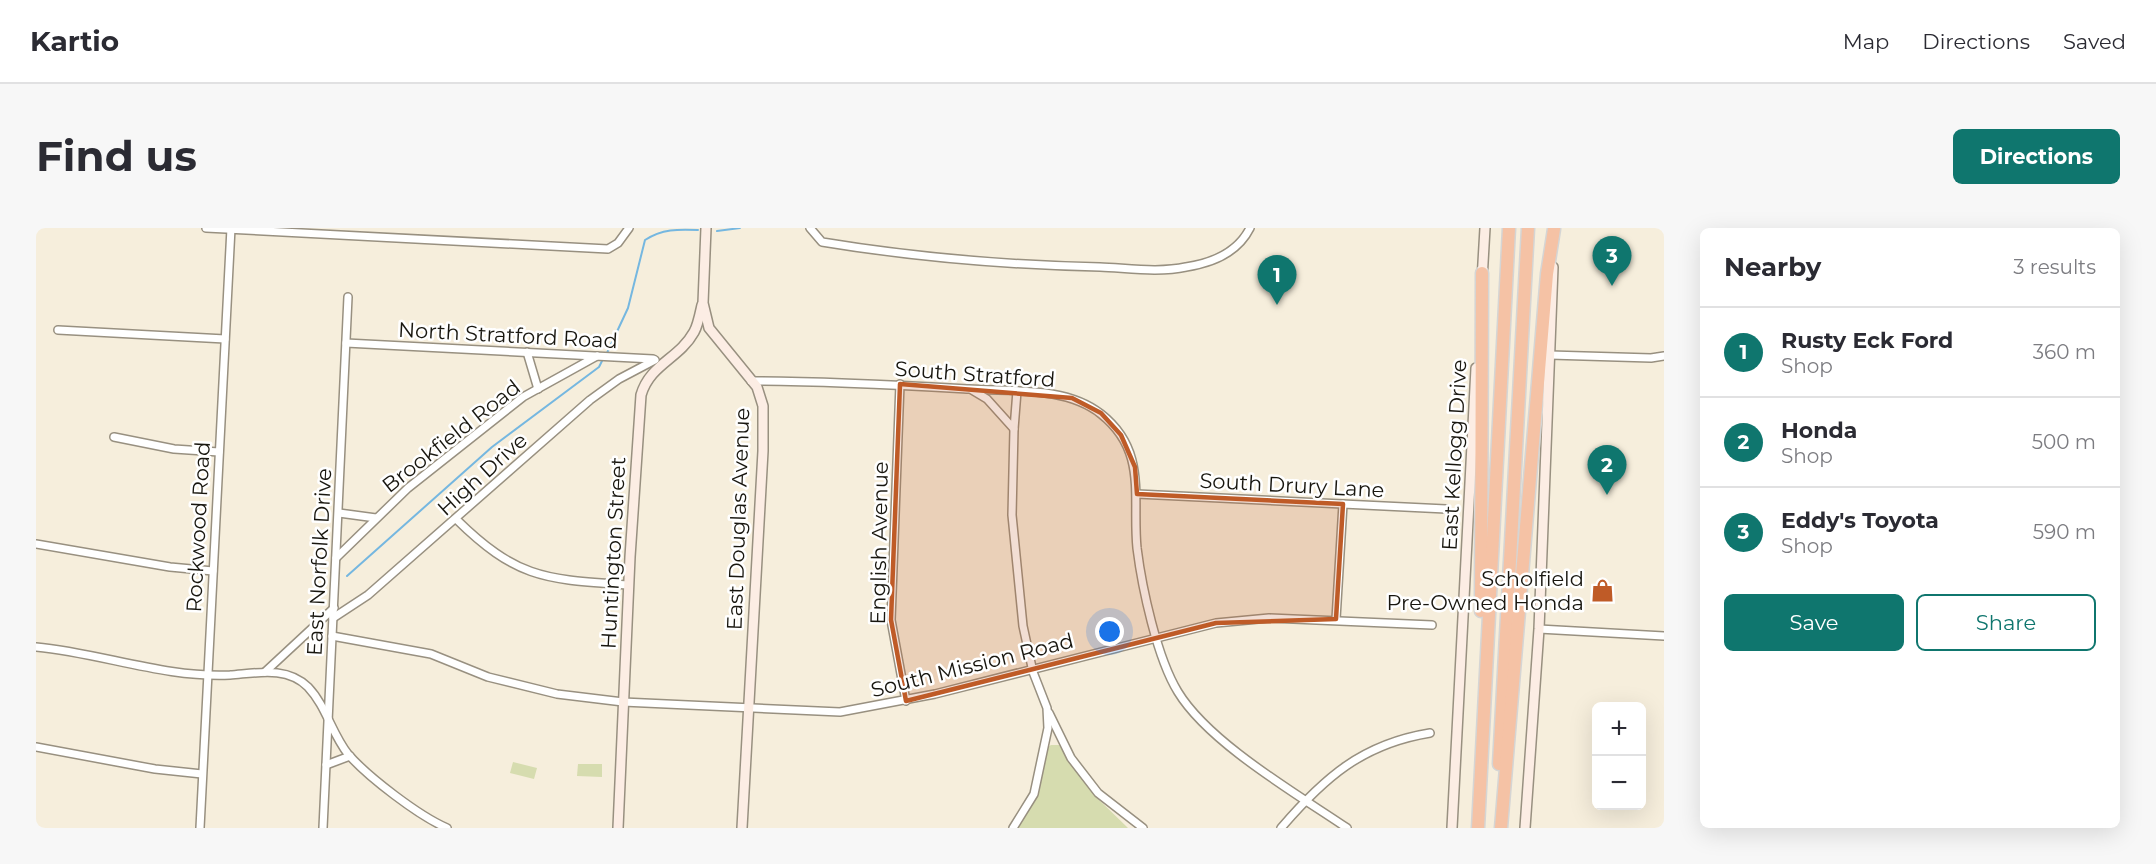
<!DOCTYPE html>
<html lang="en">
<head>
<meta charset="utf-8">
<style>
	:root { --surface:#fff; --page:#f7f7f7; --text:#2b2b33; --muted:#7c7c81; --line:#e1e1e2; --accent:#0f766e }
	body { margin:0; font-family:Montserrat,sans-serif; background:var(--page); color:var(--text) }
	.controls { position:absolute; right:18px; bottom:18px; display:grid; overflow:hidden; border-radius:9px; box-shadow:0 6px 24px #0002 }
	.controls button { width:54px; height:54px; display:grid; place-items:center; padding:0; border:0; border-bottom:2px solid var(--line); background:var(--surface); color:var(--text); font:30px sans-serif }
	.you { position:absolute; left:1074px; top:404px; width:21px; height:21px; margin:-15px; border:4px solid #fff; border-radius:50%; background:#1a73e8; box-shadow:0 0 0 9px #1a73e833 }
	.badge { display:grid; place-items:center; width:39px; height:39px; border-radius:50%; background:var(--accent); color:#fff; font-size:20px; font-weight:700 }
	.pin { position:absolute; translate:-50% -50px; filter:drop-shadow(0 2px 3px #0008) }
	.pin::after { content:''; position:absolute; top:32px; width:21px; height:18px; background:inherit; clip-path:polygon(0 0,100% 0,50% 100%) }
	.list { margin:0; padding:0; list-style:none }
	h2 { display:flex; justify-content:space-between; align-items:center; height:78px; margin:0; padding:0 24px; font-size:26px }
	h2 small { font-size:20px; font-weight:400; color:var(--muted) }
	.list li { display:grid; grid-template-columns:39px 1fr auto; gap:18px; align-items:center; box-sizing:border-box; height:90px; padding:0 24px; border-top:2px solid var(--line) }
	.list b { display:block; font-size:22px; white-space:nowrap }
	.list p { margin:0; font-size:20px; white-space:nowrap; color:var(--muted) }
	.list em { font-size:20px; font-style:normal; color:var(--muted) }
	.actions { display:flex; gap:12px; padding:18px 24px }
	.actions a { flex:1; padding:14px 0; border:2px solid var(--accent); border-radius:9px; text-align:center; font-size:21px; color:var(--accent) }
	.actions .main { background:var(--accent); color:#fff }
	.map { position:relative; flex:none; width:1628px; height:600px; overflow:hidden; border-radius:9px }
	header { display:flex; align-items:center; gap:36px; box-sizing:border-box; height:84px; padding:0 30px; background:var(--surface); border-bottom:2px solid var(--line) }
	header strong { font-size:28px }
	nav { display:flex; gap:33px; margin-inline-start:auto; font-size:21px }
	.intro { display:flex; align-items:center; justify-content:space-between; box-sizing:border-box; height:144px; padding:0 36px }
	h1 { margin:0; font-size:42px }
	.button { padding:15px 27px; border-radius:9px; background:var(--accent); color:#fff; font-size:21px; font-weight:700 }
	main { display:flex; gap:36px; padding:0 36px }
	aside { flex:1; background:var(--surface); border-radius:9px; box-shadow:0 6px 24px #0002 }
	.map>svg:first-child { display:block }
</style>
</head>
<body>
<header>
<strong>Kartio</strong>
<nav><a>Map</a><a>Directions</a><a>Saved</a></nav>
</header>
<div class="intro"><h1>Find us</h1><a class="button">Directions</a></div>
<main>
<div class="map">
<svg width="1628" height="600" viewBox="0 0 1628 600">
	<rect width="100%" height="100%" fill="#f6eedc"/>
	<g fill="#d6dcaf">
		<path d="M1015,517H1023L1058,567L1092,600H982C1000,574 1006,550 1012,519Z"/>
		<polygon points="477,534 501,540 498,551 474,545"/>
		<polygon points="542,536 566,536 566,549 541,548"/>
	</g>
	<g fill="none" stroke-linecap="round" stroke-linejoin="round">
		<g stroke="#75b7e0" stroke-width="2">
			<polyline points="681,3 704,0"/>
			<path d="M571,125L592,80L609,12C626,1 642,1 662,2"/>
			<polyline points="311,348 456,219 563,139 566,133"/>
		</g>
		<defs>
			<g id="street">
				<polyline points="170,0 572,21 582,15 593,0"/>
				<path d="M774,0L786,14C877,29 971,37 1064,39C1091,40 1123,45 1150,39C1176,35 1202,24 1214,0"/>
				<polyline points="22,102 189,111"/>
				<polyline points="310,115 617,131"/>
				<polyline points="491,124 502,161"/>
				<polyline points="1514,127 1615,130 1628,128"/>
				<path d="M715,153C789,153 860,157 933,161C976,164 1030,158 1065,186C1112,223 1096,270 1101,320C1106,360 1121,430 1142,464C1173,515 1261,566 1311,600"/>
				<polyline points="864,156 855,392 870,473"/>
				<polyline points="936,162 951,171 978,201 976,287 987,398 997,444 1011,480 1012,500 998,566 977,600"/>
				<polyline points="978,201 981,163"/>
				<polyline points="78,209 138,221 183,224"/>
				<polyline points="1101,266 1410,281"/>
				<polyline points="303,285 340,290"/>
				<path d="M420,291C482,352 510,351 593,357"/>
				<polyline points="0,316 134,339 177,343"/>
				<polyline points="300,330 372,260 487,169 561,128"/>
				<polyline points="297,390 332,367 554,172 583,151 619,132"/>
				<polyline points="1300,391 1307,276"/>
				<polyline points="1503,401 1628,408"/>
				<polyline points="296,408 395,426 452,449 521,466 587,474 804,484 899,466 1180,395 1233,390 1396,397"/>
				<path d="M0,419C65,425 128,450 194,447C221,445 251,438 272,459C290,478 296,506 312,526C332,549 383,588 411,600"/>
				<polyline points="229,444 298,380"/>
				<polyline points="1013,485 1035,530 1062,565 1107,600"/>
				<polyline points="0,519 119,541 166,546"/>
				<polyline points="290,537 314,528"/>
				<polyline points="164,600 195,0"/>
				<polyline points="287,600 312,69"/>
				<path d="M1245,600C1288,550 1326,516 1394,505"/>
			</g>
			<g id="secondary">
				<polyline points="670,0 667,75 673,100 721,159 727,178 727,223 706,600"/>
				<polyline points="1446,52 1449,0"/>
				<path d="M582,600L594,329L605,167C614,136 643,131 658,104C662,97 664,86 666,77"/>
				<polyline points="1416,600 1440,140"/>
				<polyline points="1489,600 1503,401 1517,39"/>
			</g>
			<g id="highway">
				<polyline points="1445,383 1446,45"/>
				<polyline points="1463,536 1492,0"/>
				<polyline points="1442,600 1473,0"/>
				<polyline points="1465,600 1511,46 1518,1"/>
			</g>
		</defs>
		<use href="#street" stroke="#989080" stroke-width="10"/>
		<use href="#secondary" stroke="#989080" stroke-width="12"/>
		<use href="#highway" stroke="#d5d5d4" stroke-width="15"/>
		<use href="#street" stroke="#fff" stroke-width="7"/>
		<use href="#secondary" stroke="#fcede4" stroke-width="9"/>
		<use href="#highway" stroke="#f5c2a5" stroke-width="12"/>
	</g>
	<path fill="#bf5b27" fill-opacity="0.2" stroke="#bf5b27" stroke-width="4.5" stroke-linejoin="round" d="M864,156L1036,170L1065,185L1085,207L1099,239L1101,266L1307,276L1300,391L1180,395L870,473L855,392Z"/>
	<defs>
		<symbol id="shop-bare" viewBox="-9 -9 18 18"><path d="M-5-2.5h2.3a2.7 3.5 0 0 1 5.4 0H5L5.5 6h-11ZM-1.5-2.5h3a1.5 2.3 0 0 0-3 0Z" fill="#bf5b27" stroke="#fff" stroke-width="2.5" paint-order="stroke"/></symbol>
	</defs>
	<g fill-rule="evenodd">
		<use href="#shop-bare" x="1550" y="346" width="33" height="33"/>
	</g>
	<g text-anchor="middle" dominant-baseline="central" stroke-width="5" stroke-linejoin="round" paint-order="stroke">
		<g font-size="21" fill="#18160f" stroke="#fff">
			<text transform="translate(472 107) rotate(3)">North Stratford Road</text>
			<text transform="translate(939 146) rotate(4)">South Stratford</text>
			<text transform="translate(415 208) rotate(-38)">Brookfield Road</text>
			<text transform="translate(1418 227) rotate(-87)">East Kellogg Drive</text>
			<text transform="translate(446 246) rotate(-42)">High Drive</text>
			<text transform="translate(1256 257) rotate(3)">South Drury Lane</text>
			<text transform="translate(702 291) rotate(-88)">East Douglas Avenue</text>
			<text transform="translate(162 299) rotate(-87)">Rockwood Road</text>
			<text transform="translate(843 315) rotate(-89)">English Avenue</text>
			<text transform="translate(577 325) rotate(-87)">Huntington Street</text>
			<text transform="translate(283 334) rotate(-87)">East Norfolk Drive</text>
			<text transform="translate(936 437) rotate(-14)">South Mission Road</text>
		</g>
		<g font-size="21" fill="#18160f" stroke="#fff" text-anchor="end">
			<text x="1548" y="350">Scholfield<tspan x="1548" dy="24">Pre-Owned Honda</tspan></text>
		</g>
	</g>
</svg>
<div class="controls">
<button>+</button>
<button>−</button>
</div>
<div class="you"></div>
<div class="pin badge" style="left:1241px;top:77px">1</div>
<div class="pin badge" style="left:1571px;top:267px">2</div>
<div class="pin badge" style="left:1576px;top:58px">3</div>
</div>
<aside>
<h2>Nearby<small>3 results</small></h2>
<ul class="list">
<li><span class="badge">1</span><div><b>Rusty Eck Ford</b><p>Shop</p></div><em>360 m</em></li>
<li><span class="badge">2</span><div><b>Honda</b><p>Shop</p></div><em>500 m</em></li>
<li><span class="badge">3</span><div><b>Eddy's Toyota</b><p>Shop</p></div><em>590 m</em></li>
</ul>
<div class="actions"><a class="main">Save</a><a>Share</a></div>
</aside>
</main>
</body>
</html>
